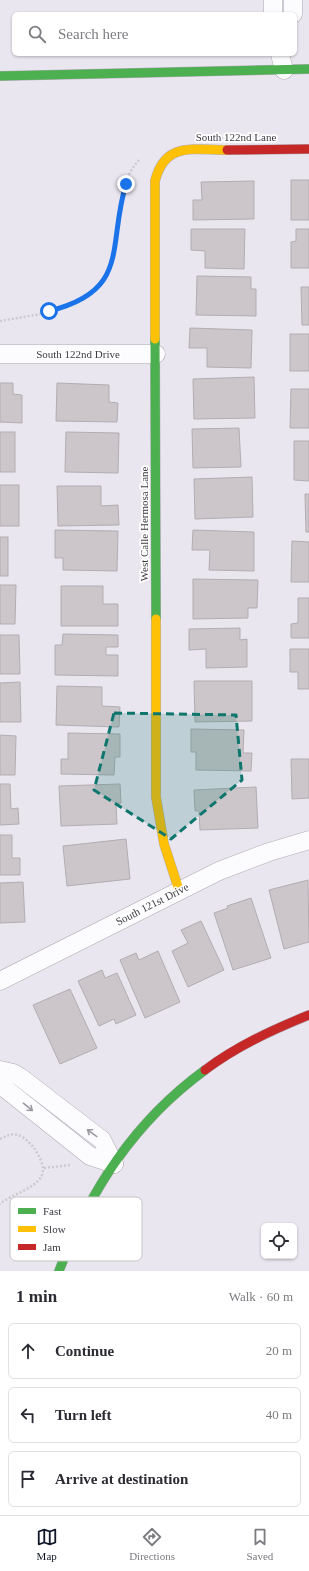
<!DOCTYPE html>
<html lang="en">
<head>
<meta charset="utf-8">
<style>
	:root { --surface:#fff; --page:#f2f2f3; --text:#2b2b33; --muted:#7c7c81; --line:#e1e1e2; --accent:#111827 }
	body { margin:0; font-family:"Times New Roman",serif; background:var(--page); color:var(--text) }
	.controls { position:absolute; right:12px; bottom:12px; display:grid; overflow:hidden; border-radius:6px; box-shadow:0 1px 3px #0004 }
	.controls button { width:36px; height:36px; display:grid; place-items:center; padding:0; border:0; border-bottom:1px solid var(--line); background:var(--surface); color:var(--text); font:20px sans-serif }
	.stop { position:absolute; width:12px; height:12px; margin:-9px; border:3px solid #1a73e8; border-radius:50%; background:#fff }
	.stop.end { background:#1a73e8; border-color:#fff; box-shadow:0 1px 4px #0008 }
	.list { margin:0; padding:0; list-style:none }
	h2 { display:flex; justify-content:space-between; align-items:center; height:52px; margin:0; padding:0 16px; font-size:17px }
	h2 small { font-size:13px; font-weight:400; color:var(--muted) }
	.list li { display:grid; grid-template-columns:26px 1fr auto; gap:12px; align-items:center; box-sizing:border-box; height:56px; margin:0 8px 8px; padding:0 8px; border:1px solid var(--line); border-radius:6px }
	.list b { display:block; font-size:15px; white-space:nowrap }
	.list em { font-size:13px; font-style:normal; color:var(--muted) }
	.icon { flex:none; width:22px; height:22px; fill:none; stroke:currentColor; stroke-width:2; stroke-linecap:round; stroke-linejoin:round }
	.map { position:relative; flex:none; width:309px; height:1271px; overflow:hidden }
	.search { position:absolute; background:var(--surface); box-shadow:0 1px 3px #0004; left:12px; right:12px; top:12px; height:44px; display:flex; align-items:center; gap:10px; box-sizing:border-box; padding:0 14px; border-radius:6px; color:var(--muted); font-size:15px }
	.sheet { height:244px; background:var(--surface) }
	nav { display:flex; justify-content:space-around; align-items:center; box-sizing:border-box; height:56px; border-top:1px solid var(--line); background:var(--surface); font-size:11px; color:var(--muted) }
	nav a { display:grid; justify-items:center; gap:2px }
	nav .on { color:var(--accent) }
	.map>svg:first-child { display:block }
</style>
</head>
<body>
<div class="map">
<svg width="309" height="1271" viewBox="0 0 309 1271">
	<rect width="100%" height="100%" fill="#eae6f0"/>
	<g fill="#ccc6ca" stroke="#b2adb0">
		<rect x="291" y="180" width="18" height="40"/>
		<polygon points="254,181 254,219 193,220 193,200 202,200 201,182"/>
		<polygon points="191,229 245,229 244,269 205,268 205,251 191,250"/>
		<polygon points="296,229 309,229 309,268 291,268 291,242 296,241"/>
		<polygon points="197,276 251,277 251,289 256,289 256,316 196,315"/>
		<polygon points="301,287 309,287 309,325 302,325"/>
		<polygon points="190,328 252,330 251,368 207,367 207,348 189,348"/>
		<rect x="290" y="334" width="19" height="37"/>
		<polygon points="254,377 255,418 194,419 193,379"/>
		<polygon points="0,383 13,383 13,394 22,395 22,423 0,422"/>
		<polygon points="57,383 109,385 109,402 118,403 117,422 56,421"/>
		<polygon points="291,389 309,389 309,428 290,428"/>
		<polygon points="239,428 241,467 193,468 192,429"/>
		<rect x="0" y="432" width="15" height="40"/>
		<polygon points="66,432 119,433 118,473 65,472"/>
		<polygon points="294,441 309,441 309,481 294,480"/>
		<polygon points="252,477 253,517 195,519 194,479"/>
		<rect x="0" y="485" width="19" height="41"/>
		<polygon points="57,486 101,486 101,506 118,505 119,525 58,526"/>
		<polygon points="305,494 309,494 309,532 306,532"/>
		<polygon points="55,530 118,531 117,571 63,570 63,558 55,558"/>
		<polygon points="193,530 254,532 254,571 209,570 210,550 192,550"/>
		<rect x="0" y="537" width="8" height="39"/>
		<polygon points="292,541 309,542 309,582 291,582"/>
		<polygon points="193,579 258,580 257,608 248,608 248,618 193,619"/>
		<polygon points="0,585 16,585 15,624 0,624"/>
		<polygon points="61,586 103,586 103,604 118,604 118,626 61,626"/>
		<polygon points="298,598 309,598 309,638 291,638 291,624 298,623"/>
		<polygon points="240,628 240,640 247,639 247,667 206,668 206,649 189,650 189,629"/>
		<polygon points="63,634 118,635 118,647 106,647 106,655 118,655 118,676 55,675 55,645 62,645"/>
		<polygon points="0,635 19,635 20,674 0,674"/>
		<polygon points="290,649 309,649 309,689 298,689 298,672 290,672"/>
		<polygon points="194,681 252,681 252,721 195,722"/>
		<polygon points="20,682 21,722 0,722 0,683"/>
		<polygon points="57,686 102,687 102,706 120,707 119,727 56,725"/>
		<polygon points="191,729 244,730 243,753 252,753 251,771 196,770 196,752 191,752"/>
		<polygon points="68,733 120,734 120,757 115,757 114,775 61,774 61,759 68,759"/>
		<polygon points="0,735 16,736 15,775 0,775"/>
		<polygon points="291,759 309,759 309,798 292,799"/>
		<polygon points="0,784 10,784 11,809 18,808 19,824 0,825"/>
		<polygon points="120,784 121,803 116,804 117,824 61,826 59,786"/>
		<polygon points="256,787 258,828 200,830 199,811 195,811 194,790"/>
		<polygon points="0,835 12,835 12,858 20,858 20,875 0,875"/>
		<polygon points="126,839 130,879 67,886 63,846"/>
		<polygon points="308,880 309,942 284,949 269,890"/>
		<polygon points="23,882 25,922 0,923 0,883"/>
		<polygon points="251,898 271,958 233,970 214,913 228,908 227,906"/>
		<polygon points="201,921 224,970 188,987 172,951 188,943 181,930"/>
		<polygon points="158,951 180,1002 145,1018 120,960 136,953 139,960"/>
		<polygon points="102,970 105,978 117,973 136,1015 116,1024 114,1019 99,1026 78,981"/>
		<polygon points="70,989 97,1048 60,1064 33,1005"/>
	</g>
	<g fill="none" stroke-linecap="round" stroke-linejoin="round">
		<defs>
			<g id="street">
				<polyline points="293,0 293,14"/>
				<polyline points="273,14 273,0"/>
				<polyline points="280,54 284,70"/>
				<polyline points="0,354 156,354"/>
				<polyline points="0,981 219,871 269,852 309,840"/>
				<polyline points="0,1070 13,1073 20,1077 102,1140 114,1164"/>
				<polyline points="0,1080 7,1090 90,1156 114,1164"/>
			</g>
			<g id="fast">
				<polyline points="0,76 309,69"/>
				<polyline points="155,339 156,619"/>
				<path d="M59,1271C90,1190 134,1122 205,1070"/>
			</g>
			<g id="slow">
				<path d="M155,339V181C165,141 194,150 227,150"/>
				<polyline points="156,619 156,797 164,844 179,890"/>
			</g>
			<g id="jam">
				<polyline points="227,150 309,149"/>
				<path d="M205,1070C237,1046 272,1030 309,1015"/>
			</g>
		</defs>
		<use href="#street" stroke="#afacb4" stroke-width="19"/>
		<use href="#fast" stroke="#afacb4" stroke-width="10"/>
		<use href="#slow" stroke="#afacb4" stroke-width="10"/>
		<use href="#jam" stroke="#afacb4" stroke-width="10"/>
		<g stroke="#cbcacd" stroke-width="2.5" stroke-dasharray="2 2" stroke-linecap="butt">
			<path d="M0,321C37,314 92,311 109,271C115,254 117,235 119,217C120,197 125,175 139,160"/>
			<path d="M0,1139C6,1136 11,1133 18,1135C30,1138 49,1165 41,1177C34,1189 12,1194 0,1204"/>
			<polyline points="44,1168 71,1165"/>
		</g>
		<use href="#street" stroke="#fcfbfd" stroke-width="18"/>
		<use href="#fast" stroke="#4caf50" stroke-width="9"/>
		<use href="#slow" stroke="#ffc107" stroke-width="9"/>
		<use href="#jam" stroke="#c62828" stroke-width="9"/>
	</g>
	<defs><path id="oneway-shaft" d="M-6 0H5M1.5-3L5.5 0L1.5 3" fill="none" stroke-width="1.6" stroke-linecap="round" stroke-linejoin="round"/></defs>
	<g stroke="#9c9a9f">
		<use href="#oneway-shaft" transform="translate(28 1107) rotate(39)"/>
		<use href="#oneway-shaft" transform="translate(92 1133) rotate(-144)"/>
	</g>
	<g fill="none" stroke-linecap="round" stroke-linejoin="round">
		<path stroke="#1a73e8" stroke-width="5" d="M49,311C131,291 107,246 126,184"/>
	</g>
	<path fill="#0f766e" fill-opacity="0.2" stroke="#0f766e" stroke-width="3" stroke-dasharray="8 5" stroke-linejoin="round" d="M114,713L236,715L242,780L171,839L94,790Z"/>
	<g text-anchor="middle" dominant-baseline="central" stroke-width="3.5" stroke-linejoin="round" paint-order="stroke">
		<g font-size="11" fill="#3d3a41" stroke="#fff">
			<text x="236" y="137">South 122nd Lane</text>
			<text x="78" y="354">South 122nd Drive</text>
			<text transform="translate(144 524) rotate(-90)">West Calle Hermosa Lane</text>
			<text transform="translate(152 904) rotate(-27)">South 121st Drive</text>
		</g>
	</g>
	<rect x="10" y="1197" width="132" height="64" rx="6" fill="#fff" stroke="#c5c4c6" stroke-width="1"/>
	<rect x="18" y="1208" width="18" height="6" fill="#4caf50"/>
	<rect x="18" y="1226" width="18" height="6" fill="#ffc107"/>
	<rect x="18" y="1244" width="18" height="6" fill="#c62828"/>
	<g font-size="11" fill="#3d3a41">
		<text x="43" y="1215">Fast</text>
		<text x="43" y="1233">Slow</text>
		<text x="43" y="1251">Jam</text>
	</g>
</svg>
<div class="controls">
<button><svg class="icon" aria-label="locate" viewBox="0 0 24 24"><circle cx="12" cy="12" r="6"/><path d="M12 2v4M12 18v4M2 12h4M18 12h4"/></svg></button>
</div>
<div class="stop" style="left:49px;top:311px"></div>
<div class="stop end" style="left:126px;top:184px"></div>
<div class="search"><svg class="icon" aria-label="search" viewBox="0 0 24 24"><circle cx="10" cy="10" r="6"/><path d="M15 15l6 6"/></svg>Search here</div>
</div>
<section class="sheet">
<h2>1 min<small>Walk · 60 m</small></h2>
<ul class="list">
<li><svg class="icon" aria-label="ahead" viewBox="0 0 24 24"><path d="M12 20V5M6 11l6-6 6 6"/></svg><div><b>Continue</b></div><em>20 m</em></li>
<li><svg class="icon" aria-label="left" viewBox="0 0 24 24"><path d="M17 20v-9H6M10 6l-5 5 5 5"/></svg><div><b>Turn left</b></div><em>40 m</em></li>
<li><svg class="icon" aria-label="arrive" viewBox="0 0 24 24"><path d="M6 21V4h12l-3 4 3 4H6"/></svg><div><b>Arrive at destination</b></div></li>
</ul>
</section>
<nav>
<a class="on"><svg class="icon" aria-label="map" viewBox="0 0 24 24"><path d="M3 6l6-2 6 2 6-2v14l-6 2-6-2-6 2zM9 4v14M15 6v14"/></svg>Map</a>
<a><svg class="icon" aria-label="directions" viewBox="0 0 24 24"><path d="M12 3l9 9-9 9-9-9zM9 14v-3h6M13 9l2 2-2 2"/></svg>Directions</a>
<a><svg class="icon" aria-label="saved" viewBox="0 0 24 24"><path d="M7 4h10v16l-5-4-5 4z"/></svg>Saved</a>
</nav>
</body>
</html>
